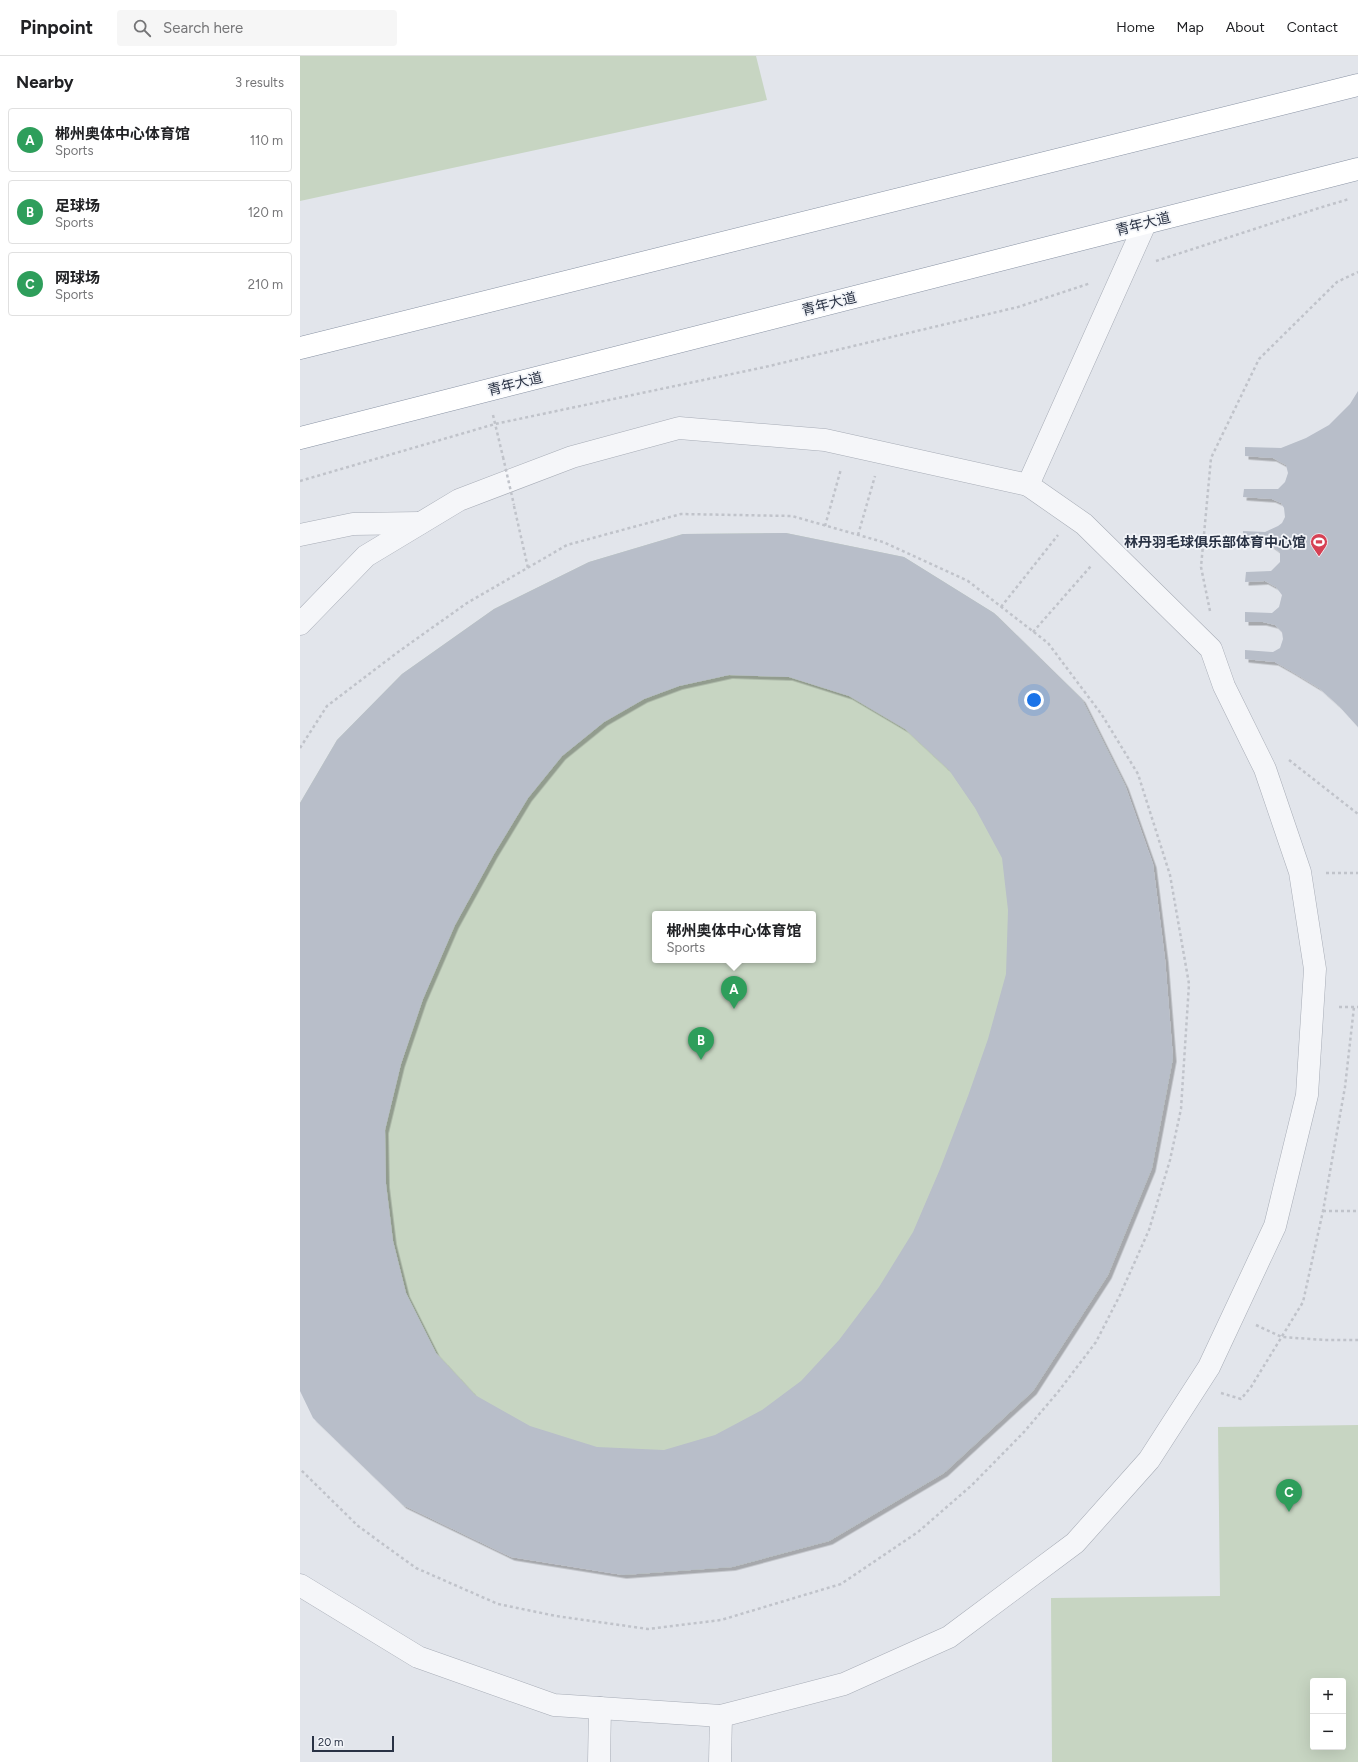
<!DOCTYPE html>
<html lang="en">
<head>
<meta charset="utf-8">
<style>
	:root { --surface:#fff; --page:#f6f6f6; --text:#202124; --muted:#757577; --line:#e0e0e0; --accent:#d64053 }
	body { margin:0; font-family:Figtree,"Noto Sans SC",sans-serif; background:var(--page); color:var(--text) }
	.controls { position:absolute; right:12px; bottom:12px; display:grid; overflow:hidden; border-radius:4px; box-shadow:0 4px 16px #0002 }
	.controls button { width:36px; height:36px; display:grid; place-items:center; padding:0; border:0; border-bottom:1px solid var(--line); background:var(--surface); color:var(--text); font:20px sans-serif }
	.scale { position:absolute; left:12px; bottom:10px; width:82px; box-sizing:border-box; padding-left:4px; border:2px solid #293244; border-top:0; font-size:11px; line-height:14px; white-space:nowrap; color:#293244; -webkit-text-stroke:3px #f2f4f8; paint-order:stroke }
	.you { position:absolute; left:734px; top:644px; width:14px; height:14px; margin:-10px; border:3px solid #fff; border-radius:50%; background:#1a73e8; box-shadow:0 0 0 6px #1a73e833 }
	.badge { display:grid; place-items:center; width:26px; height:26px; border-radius:50%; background:var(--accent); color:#fff; font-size:13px; font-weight:700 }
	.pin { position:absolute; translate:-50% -33px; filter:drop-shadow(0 1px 2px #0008) }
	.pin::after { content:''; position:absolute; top:21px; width:14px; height:12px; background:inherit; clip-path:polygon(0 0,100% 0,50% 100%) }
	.popup { position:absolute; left:352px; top:855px; width:164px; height:52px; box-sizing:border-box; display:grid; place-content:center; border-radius:4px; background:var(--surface); filter:drop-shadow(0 1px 3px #0005); font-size:13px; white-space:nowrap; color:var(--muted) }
	.popup b { font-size:15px; color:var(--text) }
	.popup::after { content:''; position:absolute; left:50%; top:100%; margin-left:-8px; border:8px solid transparent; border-top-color:var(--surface) }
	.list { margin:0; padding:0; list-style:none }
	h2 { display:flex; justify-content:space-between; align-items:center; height:52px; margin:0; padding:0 16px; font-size:17px }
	h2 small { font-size:13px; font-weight:400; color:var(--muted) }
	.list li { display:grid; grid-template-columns:26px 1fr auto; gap:12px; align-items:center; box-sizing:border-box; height:64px; margin:0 8px 8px; padding:0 8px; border:1px solid var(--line); border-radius:4px }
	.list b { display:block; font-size:15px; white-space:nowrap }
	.list p { margin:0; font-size:13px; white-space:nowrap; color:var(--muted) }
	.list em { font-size:13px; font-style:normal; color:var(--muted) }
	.icon { flex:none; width:22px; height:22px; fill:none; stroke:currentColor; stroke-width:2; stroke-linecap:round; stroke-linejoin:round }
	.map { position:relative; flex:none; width:1058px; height:1706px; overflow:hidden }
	header { display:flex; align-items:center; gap:24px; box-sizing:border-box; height:56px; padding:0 20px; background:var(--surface); border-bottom:1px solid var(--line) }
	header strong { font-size:19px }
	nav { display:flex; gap:22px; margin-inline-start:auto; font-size:14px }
	.search { width:280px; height:36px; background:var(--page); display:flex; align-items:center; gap:10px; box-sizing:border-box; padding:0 14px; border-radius:4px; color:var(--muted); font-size:15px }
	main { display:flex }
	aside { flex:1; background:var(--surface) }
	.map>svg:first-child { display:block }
</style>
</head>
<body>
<header>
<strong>Pinpoint</strong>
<div class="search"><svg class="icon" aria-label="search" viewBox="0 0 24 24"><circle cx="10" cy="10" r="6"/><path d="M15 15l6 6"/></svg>Search here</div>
<nav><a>Home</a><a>Map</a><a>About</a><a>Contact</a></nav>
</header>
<main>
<aside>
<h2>Nearby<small>3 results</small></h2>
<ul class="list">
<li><span class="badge" style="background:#2e9e5b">A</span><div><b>郴州奥体中心体育馆</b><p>Sports</p></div><em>110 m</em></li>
<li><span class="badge" style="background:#2e9e5b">B</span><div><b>足球场</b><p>Sports</p></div><em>120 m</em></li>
<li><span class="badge" style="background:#2e9e5b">C</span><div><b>网球场</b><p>Sports</p></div><em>210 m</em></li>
</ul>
</aside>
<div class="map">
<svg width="1058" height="1706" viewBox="0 0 1058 1706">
	<defs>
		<filter id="shadow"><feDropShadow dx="3.5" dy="3.5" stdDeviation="0" flood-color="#0004"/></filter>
	</defs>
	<rect width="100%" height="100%" fill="#e2e5eb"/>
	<g fill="#c7d5c2" fill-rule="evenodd">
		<polygon points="0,0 456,0 467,44 0,145"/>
		<path d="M486,477L604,501L694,557L782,643L825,729L873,1002L852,1112L808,1219L733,1335L644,1417L529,1485L432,1511L323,1519L103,1449L0,747L37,684L102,618L194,553L289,506L383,478ZM355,858H513V904H355Z"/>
		<path d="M1058,1369V1706H752L751,1542L920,1540L918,1371ZM1013,1625H1043V1691H1013Z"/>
	</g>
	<g fill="#b8bec9" fill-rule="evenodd" filter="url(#shadow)">
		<polygon points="1058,335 1058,671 1039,650 1019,632 991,615 975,606 945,603 945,594 973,596 980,592 983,583 982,576 975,569 963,566 945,566 945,556 972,557 979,551 982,539 976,531 965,525 945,526 946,516 971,515 980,506 980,496 965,485 943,484 943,475 965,476 978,470 982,467 985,461 984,452 981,447 972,443 943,441 944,433 978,433 985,426 988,417 986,409 973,402 945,400 945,391 981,392 1006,382 1029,369 1050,348"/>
		<path d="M486,477L604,501L694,557L782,643L825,729L853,808L865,903L873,1002L852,1112L808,1219L733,1335L644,1417L529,1485L432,1511L323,1519L211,1501L103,1449L13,1362L0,1335V747L37,684L102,618L194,553L289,506L383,478ZM429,619L489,621L549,640L605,673L649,714L675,752L702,802L708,854L706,918L688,983L668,1040L640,1113L613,1176L579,1231L539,1284L501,1325L462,1354L415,1379L364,1394L297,1391L230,1370L175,1339L136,1297L106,1237L93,1185L86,1128L85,1074L101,1008L123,943L155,869L194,798L228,742L262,700L304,666L344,643L379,630Z"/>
	</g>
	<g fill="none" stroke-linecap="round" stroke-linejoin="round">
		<defs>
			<g id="minor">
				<polyline points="0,479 53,468 120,467"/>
				<polyline points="0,568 66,500 159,444 272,401 379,372 525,384 728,429"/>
				<polyline points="0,1529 118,1601 254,1649 421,1660 544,1628 649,1581 775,1487 849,1404 909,1311 975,1170 1007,1039 1015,913 1000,816 965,713 924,630 911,593 784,468 728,429 845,168"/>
				<polyline points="299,1706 300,1652"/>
				<polyline points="420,1706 421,1660"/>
			</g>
			<g id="trunk">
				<polyline points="0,292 1058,29"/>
				<polyline points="0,382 1058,113"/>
			</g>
		</defs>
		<use href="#minor" stroke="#a7acb6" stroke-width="23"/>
		<use href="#trunk" stroke="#8892a3" stroke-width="23"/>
		<g stroke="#c0c3ca" stroke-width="2.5" stroke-dasharray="3 3" stroke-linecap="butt">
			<polyline points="856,205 1019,152 1049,143"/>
			<polyline points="193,359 203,401"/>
			<polyline points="0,425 195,368 465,311 718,251 791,227"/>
			<polyline points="214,450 228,512"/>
			<polyline points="525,470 541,413"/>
			<polyline points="558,479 575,420"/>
			<polyline points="701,551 758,479"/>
			<polyline points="910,555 901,511 911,402 959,303 1037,226 1058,216"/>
			<polyline points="733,576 791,510"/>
			<polyline points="0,692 27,650 98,596 167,547 267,489 381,458 492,460 583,486 668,525 748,587 802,659 838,718 870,819 889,928 881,1053 870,1104 849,1174 820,1239 796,1286 758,1336 724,1376 672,1429 618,1476 541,1528 421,1564 348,1573 256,1560 198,1548 116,1512 58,1470 0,1413"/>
			<polyline points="989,704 1058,758"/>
			<polyline points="1026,817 1058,817"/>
			<polyline points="1039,951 1058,951"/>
			<polyline points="1023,1155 1058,1155"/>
			<polyline points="956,1269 982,1281 1025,1284 1058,1284"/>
			<polyline points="921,1337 941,1343 951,1331 1003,1246 1023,1155 1045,1031 1054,951"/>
		</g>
		<use href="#minor" stroke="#f5f6f9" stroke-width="22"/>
		<use href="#trunk" stroke="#fff" stroke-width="22"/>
		<polyline stroke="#c0c3ca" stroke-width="2.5" stroke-dasharray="3 3" stroke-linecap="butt" points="203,401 214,449"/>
	</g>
	<defs>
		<symbol id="stadium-pin" viewBox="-11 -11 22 30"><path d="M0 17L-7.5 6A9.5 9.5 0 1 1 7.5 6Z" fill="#d64053" stroke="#f2f4f8"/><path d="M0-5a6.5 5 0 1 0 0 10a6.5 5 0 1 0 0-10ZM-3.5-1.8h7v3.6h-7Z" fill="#fff"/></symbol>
	</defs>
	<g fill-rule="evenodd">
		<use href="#stadium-pin" x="1009" y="476" width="20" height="27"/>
	</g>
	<g text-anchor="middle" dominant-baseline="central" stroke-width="3.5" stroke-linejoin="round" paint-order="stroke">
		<g font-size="14" fill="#293244" stroke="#f2f4f8">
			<text transform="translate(843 168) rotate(-14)">青年大道</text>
			<text transform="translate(529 248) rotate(-14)">青年大道</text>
			<text transform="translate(215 328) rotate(-14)">青年大道</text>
		</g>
		<g font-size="14" font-weight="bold" fill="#293244" stroke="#f2f4f8" text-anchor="end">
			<text x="1006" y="486">林丹羽毛球俱乐部体育中心馆</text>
		</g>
	</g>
</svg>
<div class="controls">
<button>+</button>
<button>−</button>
</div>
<div class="scale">20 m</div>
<div class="you"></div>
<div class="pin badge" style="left:434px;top:953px;background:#2e9e5b">A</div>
<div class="popup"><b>郴州奥体中心体育馆</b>Sports</div>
<div class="pin badge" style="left:401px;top:1004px;background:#2e9e5b">B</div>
<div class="pin badge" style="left:989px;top:1456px;background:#2e9e5b">C</div>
</div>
</main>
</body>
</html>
